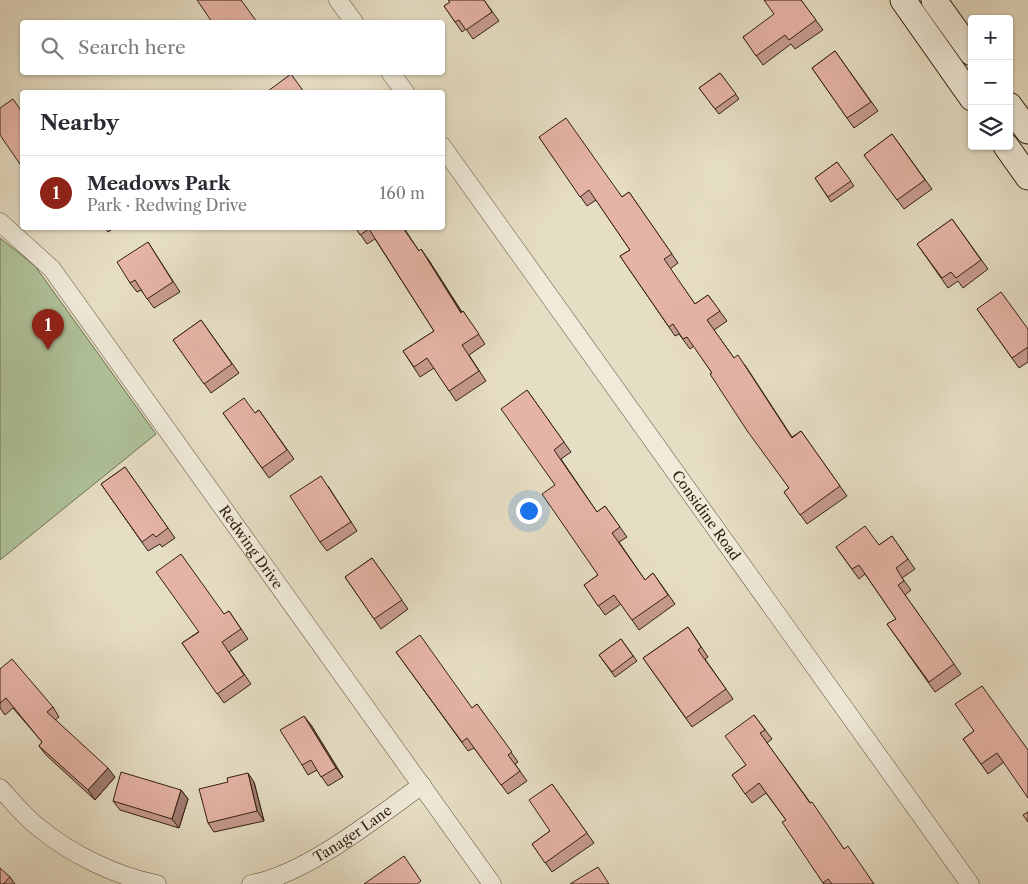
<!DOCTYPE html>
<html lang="en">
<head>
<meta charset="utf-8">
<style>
	:root { --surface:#fff; --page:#f7f7f7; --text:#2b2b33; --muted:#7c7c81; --line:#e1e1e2; --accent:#8f2418 }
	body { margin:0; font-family:"Libre Caslon Text",serif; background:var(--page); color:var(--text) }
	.controls { position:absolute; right:15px; top:15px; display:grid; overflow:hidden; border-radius:5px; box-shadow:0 1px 4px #0004 }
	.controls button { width:45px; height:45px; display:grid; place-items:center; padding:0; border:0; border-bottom:1px solid var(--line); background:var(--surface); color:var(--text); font:25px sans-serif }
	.you { position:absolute; left:528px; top:510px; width:18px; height:18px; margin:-12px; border:4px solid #fff; border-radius:50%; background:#1a73e8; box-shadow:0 0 0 8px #1a73e833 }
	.badge { display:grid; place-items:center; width:32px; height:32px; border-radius:50%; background:var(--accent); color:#fff; font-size:16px; font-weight:700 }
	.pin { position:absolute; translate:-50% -41px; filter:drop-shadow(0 1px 2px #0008) }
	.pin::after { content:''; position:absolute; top:26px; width:18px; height:15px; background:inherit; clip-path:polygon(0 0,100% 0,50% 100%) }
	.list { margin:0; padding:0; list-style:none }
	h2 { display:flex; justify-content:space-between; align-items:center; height:65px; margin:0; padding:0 20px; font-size:21px }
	h2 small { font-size:16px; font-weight:400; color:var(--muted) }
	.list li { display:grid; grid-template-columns:32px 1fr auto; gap:15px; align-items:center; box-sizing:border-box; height:75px; padding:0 20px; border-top:1px solid var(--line) }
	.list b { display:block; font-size:19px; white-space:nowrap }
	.list p { margin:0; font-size:16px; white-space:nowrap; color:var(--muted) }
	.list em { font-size:16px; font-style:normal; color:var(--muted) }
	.icon { flex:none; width:28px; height:28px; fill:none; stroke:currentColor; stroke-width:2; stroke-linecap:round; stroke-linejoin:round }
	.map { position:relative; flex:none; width:1028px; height:884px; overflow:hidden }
	.search { position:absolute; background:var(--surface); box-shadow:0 1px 4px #0004; left:20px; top:20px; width:425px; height:55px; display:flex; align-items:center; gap:12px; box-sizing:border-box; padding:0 18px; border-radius:5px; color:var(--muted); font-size:19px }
	.panel { position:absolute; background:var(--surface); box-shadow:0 1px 4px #0004; left:20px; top:90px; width:425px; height:140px; border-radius:5px }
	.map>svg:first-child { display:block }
</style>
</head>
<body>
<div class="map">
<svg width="1028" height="884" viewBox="0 0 1028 884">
	<rect width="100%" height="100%" fill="#e6dec4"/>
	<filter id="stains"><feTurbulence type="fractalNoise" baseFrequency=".004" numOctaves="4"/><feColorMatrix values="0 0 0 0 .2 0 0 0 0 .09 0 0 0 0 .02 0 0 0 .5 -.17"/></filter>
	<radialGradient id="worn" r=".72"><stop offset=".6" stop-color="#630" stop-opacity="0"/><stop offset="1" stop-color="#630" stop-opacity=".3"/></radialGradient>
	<polygon fill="#afc299" stroke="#707155" points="0,238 35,266 156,434 0,560"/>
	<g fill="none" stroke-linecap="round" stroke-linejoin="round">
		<defs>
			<g id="street">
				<polyline points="338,0 354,22"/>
				<polyline points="390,72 405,92"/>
				<path id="s1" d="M442,146L970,884"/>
				<path id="s2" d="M0,222L52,269L492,884"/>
				<path d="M0,788C12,801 24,816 38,827C69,853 117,877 157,884"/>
				<path id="s3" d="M251,884C305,875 377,817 422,785"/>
			</g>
			<g id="secondary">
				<polyline points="903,0 972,98"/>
				<polyline points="934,0 972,53"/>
				<polyline points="1009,105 1028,131"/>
				<polyline points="1006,146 1028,177"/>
			</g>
		</defs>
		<use href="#street" stroke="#5f503e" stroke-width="19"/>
		<use href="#secondary" stroke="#322011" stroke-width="27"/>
		<use href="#street" stroke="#efead9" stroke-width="18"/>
		<use href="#secondary" stroke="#efead9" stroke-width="25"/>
	</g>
	<g fill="#c69b8f" stroke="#322011">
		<polygon points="484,0 499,21 473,39 466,29 462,32 444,6 450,2"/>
		<polygon points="801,0 823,30 795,49 791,44 763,65 743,37"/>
		<polygon points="835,51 878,111 854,128 812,68"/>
		<polygon points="720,73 739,99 719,114 699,88"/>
		<polygon points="892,134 932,189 904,209 864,155"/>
		<polygon points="539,137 622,197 629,192 678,263 670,269 695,304 708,295 727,321 714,330 734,358 745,365 792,437 801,431 847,496 807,524 784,492 789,488 712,373 694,346 690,349 679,334 675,336 620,256 630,250 596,200 587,206"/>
		<polygon points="837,162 854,186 831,202 815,178"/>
		<polygon points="952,219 988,269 963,288 958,281 948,288 917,244"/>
		<polygon points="105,228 114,228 108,232"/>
		<polygon points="356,228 404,228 419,251 428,259 462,312 463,311 485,344 469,355 486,381 456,401 434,368 420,377 403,351 434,331 375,239 367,244"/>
		<polygon points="148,242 180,292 154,308 141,290 137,292 130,283"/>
		<polygon points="977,309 1028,329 1028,362 1019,368"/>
		<polygon points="201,320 239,373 211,393 173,340"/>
		<polygon points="527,390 571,452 561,459 597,512 605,506 627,537 619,542 645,580 653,573 675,604 639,630 621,604 605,615 584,585 598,575 555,485"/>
		<polygon points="259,410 294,459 269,478 223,413 255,413"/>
		<polygon points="125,467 175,538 162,547 160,544 148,551 101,484"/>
		<polygon points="328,486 357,531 327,551 320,542"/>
		<polygon points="892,536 915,569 902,578 911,590 905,595 961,674 935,692 887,624 896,619 865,574 859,579 836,547 879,545"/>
		<polygon points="372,558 408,609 381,629 345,577"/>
		<polygon points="229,611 248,639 229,652 251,684 224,703 182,643"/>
		<polygon points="688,627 708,657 705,659 733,699 692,727 643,658"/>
		<polygon points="621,639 637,661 615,677 599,655"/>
		<polygon points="396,652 472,708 477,704 518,762 515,764 527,781 508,794 474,748 468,751"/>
		<polygon points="0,669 53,707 59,717 55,720 115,777 95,800 46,755 39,746 42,742 13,708 5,715 0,708"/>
		<polygon points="982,686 1004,762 988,774 963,739 974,731"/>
		<polygon points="754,715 772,739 767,743 844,849 874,884 824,884 786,820 766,793 752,803 732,775 746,765"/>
		<polygon points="311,725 343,777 328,786 317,770 308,775 302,765"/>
		<polygon points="254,782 264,821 214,832 208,823"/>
		<polygon points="552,784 594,843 552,872 532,844 550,831"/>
		<polygon points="181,790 188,799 179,828 120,810 113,801"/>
		<polygon points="10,877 15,884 0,884"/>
	</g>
	<g fill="#a17e74" stroke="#322011">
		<polygon points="421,249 428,259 468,322 461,313"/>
		<polygon points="304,716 311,725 343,777 336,768"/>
		<polygon points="108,768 115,777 95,800 88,790"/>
		<polygon points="248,773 254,782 264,821 257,811"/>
		<polygon points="181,790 188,799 179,828 172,819"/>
	</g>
	<g fill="#e6b4a6" stroke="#322011">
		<polygon points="197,0 241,0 257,22 212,22"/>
		<polygon points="448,0 484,0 492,12 466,30 459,20 455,22 444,6 450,2"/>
		<polygon points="764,0 801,0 816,20 789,40 785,35 756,56 743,37 774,14"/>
		<polygon points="835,51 871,102 847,118 812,68"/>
		<polygon points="720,73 736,94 715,109 699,88"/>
		<polygon points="291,74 304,92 270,92 268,91"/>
		<polygon points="13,99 22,112 22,167 0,135 0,108"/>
		<polygon points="566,118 622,197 629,192 672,254 664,259 695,304 708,295 720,311 707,320 734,358 738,355 792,438 801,431 840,486 800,515 784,492 789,488 748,432 710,374 712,373 687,337 683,339 673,324 669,327 620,256 630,250 589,190 580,197 539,137"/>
		<polygon points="892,134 925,180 897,200 864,155"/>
		<polygon points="837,162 851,181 828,197 815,178"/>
		<polygon points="952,219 981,260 956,278 951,272 942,278 917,244"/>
		<polygon points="356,228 403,228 419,251 421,249 461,313 463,311 479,334 462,345 479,371 449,391 427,358 414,367 403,351 434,331 369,229 360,235"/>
		<polygon points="148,242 173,282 147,299 135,280 130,283 117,262"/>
		<polygon points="1001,292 1028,329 1028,347 1012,358 977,309"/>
		<polygon points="201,320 232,364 204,384 173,340"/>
		<polygon points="527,390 564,442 554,450 597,512 605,506 620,527 612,533 645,580 653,573 668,595 632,620 614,595 598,606 584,585 598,575 542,494 555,485 501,409"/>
		<polygon points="244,398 255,413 259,410 287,450 262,468 223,413"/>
		<polygon points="125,467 168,528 156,537 153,534 142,542 101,484"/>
		<polygon points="321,476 351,522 320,542 290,496"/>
		<polygon points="865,526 879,545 892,536 908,559 896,568 904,581 898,585 954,664 929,682 887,624 896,619 859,565 852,569 836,547"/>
		<polygon points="181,554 224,614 229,611 241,629 222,642 244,675 217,694 182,643 199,632 156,572"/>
		<polygon points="372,558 402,600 374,619 345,577"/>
		<polygon points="688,627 701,647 698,650 726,689 686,718 643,658"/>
		<polygon points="420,635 472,708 477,704 512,752 508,755 520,771 501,785 467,738 462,742 396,652"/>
		<polygon points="621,639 633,656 612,672 599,655"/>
		<polygon points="12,659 53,707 47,712 108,768 88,790 39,746 42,742 6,698 0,703 0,669"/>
		<polygon points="982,686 1028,750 1028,798 997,753 981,764 963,739 974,731 955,704"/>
		<polygon points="754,715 765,730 760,733 810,803 812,802 844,849 848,846 874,884 832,884 828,879 823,883 782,822 786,820 759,783 745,794 732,775 746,765 725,736"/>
		<polygon points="304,716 336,768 321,777 311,760 302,765 280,730"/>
		<polygon points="121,772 181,790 172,819 113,801"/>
		<polygon points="248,773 257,811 208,823 199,789 228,782 227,778"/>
		<polygon points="552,784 587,833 545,863 532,844 550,831 529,800"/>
		<polygon points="1028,812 1028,822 1023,815"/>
		<polygon points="404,856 421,881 417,884 364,884"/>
		<polygon points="598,867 609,884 570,884"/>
		<polygon points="0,868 10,877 3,884 0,884"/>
	</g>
	<g text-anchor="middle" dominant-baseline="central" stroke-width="5" stroke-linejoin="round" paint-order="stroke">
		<g font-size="14" fill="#322011" stroke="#efead9">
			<text stroke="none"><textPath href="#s1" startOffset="454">Considine Road</textPath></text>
			<text stroke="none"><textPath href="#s2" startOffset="412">Redwing Drive</textPath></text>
			<text stroke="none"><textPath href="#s3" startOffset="114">Tanager Lane</textPath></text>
		</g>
	</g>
	<rect width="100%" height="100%" filter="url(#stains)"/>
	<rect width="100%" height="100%" fill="url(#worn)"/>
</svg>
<div class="controls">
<button>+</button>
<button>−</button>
<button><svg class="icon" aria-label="layers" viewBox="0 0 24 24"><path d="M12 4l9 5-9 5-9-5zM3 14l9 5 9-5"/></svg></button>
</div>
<div class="you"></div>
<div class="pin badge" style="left:48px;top:350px">1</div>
<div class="search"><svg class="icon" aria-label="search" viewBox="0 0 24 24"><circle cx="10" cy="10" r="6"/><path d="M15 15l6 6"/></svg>Search here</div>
<section class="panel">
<h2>Nearby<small></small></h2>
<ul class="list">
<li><span class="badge">1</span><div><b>Meadows Park</b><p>Park · Redwing Drive</p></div><em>160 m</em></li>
</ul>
</section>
</div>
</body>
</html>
